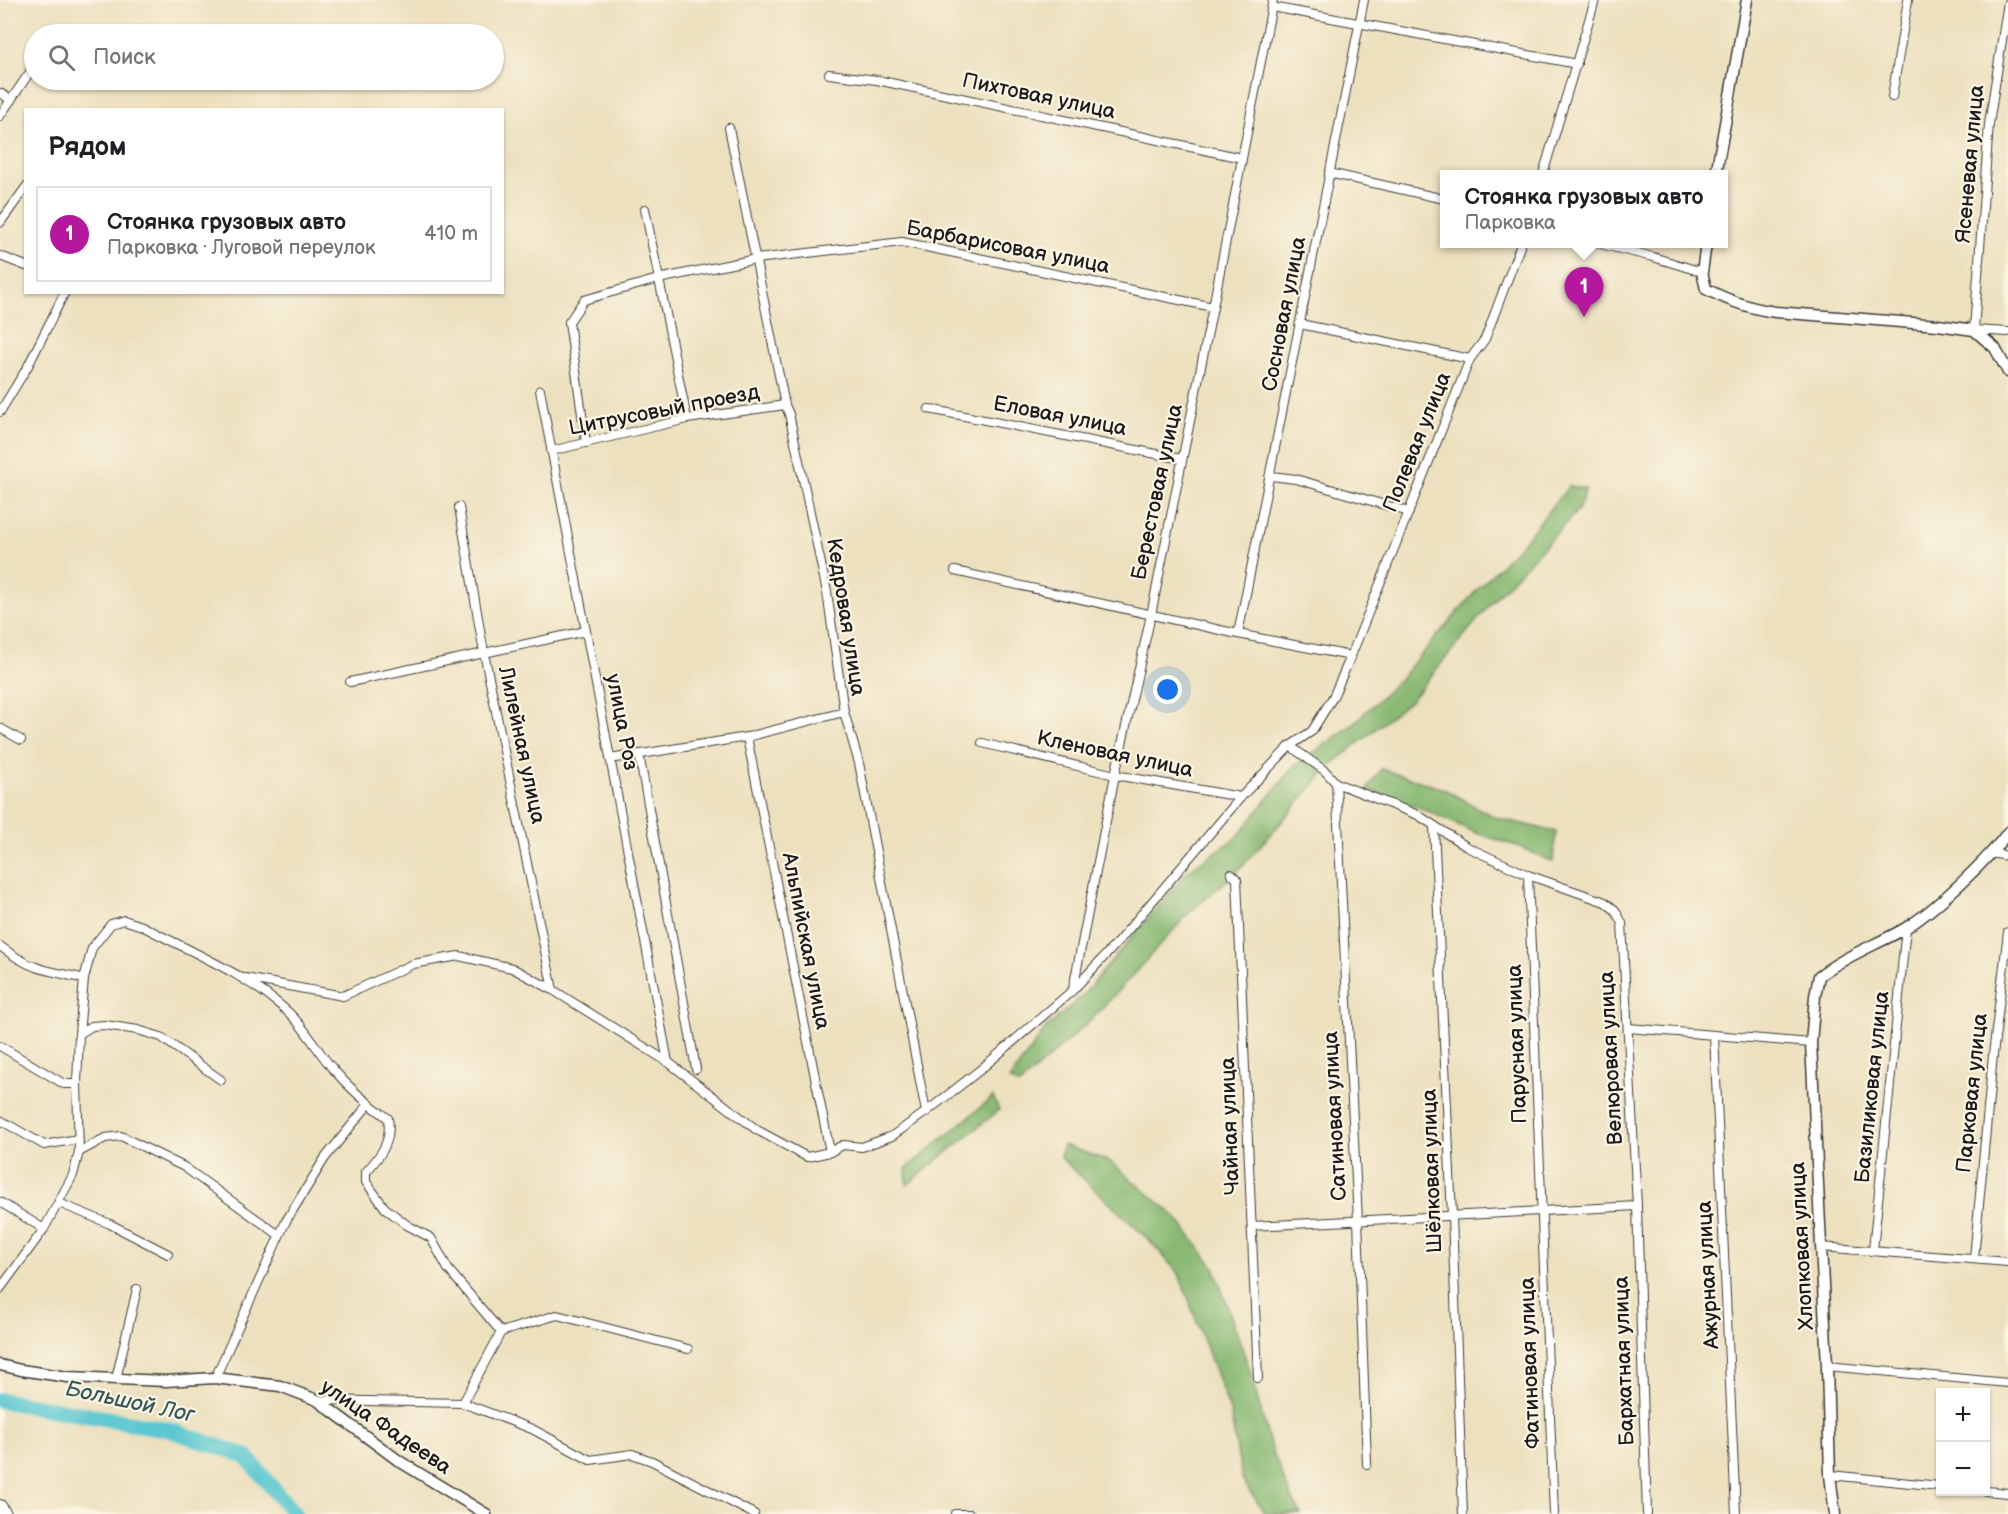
<!DOCTYPE html>
<html lang="ru">
<head>
<meta charset="utf-8">
<style>
	:root { --surface:#fff; --page:#f2f2f2; --text:#202124; --muted:#757577; --line:#e0e0e0; --accent:#b5179e }
	body { margin:0; font-family:"Balsamiq Sans",sans-serif; background:var(--page); color:var(--text) }
	.controls { position:absolute; right:18px; bottom:18px; display:grid; overflow:hidden; border-radius:0px; box-shadow:0 2px 4px #0004 }
	.controls button { width:54px; height:54px; display:grid; place-items:center; padding:0; border:0; border-bottom:2px solid var(--line); background:var(--surface); color:var(--text); font:30px sans-serif }
	.you { position:absolute; left:1168px; top:690px; width:21px; height:21px; margin:-15px; border:4px solid #fff; border-radius:50%; background:#1a73e8; box-shadow:0 0 0 9px #1a73e833 }
	.badge { display:grid; place-items:center; width:39px; height:39px; border-radius:50%; background:var(--accent); color:#fff; font-size:20px; font-weight:700 }
	.pin { position:absolute; translate:-50% -50px; filter:drop-shadow(0 2px 3px #0008) }
	.pin::after { content:''; position:absolute; top:32px; width:21px; height:18px; background:inherit; clip-path:polygon(0 0,100% 0,50% 100%) }
	.popup { position:absolute; left:1440px; top:170px; width:288px; height:78px; box-sizing:border-box; display:grid; place-content:center; border-radius:0px; background:var(--surface); filter:drop-shadow(0 2px 4px #0005); font-size:20px; white-space:nowrap; color:var(--muted) }
	.popup b { font-size:22px; color:var(--text) }
	.popup::after { content:''; position:absolute; left:50%; top:100%; margin-left:-12px; border:12px solid transparent; border-top-color:var(--surface) }
	.list { margin:0; padding:0; list-style:none }
	h2 { display:flex; justify-content:space-between; align-items:center; height:78px; margin:0; padding:0 24px; font-size:26px }
	h2 small { font-size:20px; font-weight:400; color:var(--muted) }
	.list li { display:grid; grid-template-columns:39px 1fr auto; gap:18px; align-items:center; box-sizing:border-box; height:96px; margin:0 12px 12px; padding:0 12px; border:2px solid var(--line); border-radius:0px }
	.list b { display:block; font-size:22px; white-space:nowrap }
	.list p { margin:0; font-size:20px; white-space:nowrap; color:var(--muted) }
	.list em { font-size:20px; font-style:normal; color:var(--muted) }
	.icon { flex:none; width:33px; height:33px; fill:none; stroke:currentColor; stroke-width:2; stroke-linecap:round; stroke-linejoin:round }
	.map { position:relative; flex:none; width:2008px; height:1514px; overflow:hidden }
	.search { position:absolute; background:var(--surface); box-shadow:0 2px 4px #0004; left:24px; top:24px; width:480px; height:66px; display:flex; align-items:center; gap:15px; box-sizing:border-box; padding:0 21px; border-radius:33px; color:var(--muted); font-size:22px }
	.panel { position:absolute; background:var(--surface); box-shadow:0 2px 4px #0004; left:24px; top:108px; width:480px; height:186px; border-radius:0px }
	.map>svg:first-child { display:block }
</style>
</head>
<body>
<div class="map">
<svg width="2008" height="1514" viewBox="0 0 2008 1514">
	<rect width="100%" height="100%" fill="#fcf5e5"/>
	<filter id="ink" filterUnits="userSpaceOnUse"><feTurbulence type="fractalNoise" baseFrequency=".0167" numOctaves="2"/><feDisplacementMap in="SourceGraphic" scale="12" xChannelSelector="R" yChannelSelector="G"/><feConvolveMatrix kernelMatrix="1 2 1 2 8 2 1 2 1" color-interpolation-filters="sRGB"/></filter>
	<filter id="wash" filterUnits="userSpaceOnUse"><feTurbulence type="fractalNoise" baseFrequency=".008" numOctaves="4" result="noise"/><feDisplacementMap in="SourceGraphic" scale="24" xChannelSelector="R" yChannelSelector="G"/><feGaussianBlur stdDeviation="1.35" result="paint"/><feColorMatrix in="noise" values="0 0 0 0 0 0 0 0 0 0 0 0 0 0 0 0 0 1.4 0 .05"/><feComposite in="paint" operator="in"/></filter>
	<g filter="url(#wash)">
		<rect width="100%" height="100%" fill="#ece0be"/>
		<g fill="#89b973" stroke="#526a48" stroke-width="1.5">
			<polygon points="1569,486 1586,489 1578,510 1497,596 1411,700 1329,767 1285,818 1237,872 1190,912 1097,1014 1019,1085 1009,1080 1046,1028 1083,995 1189,870 1237,837 1294,766 1352,725 1399,680 1476,591 1525,540"/>
			<polygon points="1381,769 1444,789 1494,817 1556,832 1553,862 1520,847 1476,833 1421,808 1367,789"/>
			<polygon points="993,1097 999,1110 907,1185 906,1169"/>
			<polygon points="1063,1145 1109,1161 1175,1216 1214,1267 1249,1368 1270,1444 1289,1492 1301,1514 1265,1514 1242,1479 1230,1411 1179,1274 1151,1242 1060,1157"/>
		</g>
		<g fill="none" stroke-linecap="round" stroke-linejoin="round">
			<polyline stroke="#5bc8d1" stroke-width="16" points="0,1400 167,1429 246,1456 294,1514"/>
		</g>
	</g>
	<g filter="url(#ink)">
		<g fill="none" stroke-linecap="round" stroke-linejoin="round">
			<defs>
				<g id="minor">
					<polyline points="2008,2 1989,124 1974,330 2008,332"/>
					<polyline points="1272,7 1577,64"/>
					<polyline points="829,74 877,80 1242,158"/>
					<polyline points="0,93 11,100"/>
					<polyline points="1892,97 1908,0"/>
					<polyline points="0,116 34,66"/>
					<polyline points="729,128 785,405 789,414 827,592 844,712 859,763 926,1112"/>
					<polyline points="1329,173 1444,199"/>
					<polyline points="1543,174 1595,0"/>
					<polyline points="645,209 687,419"/>
					<polyline points="0,223 26,187"/>
					<polyline points="1600,244 1653,257 1702,272"/>
					<polyline points="0,256 26,266"/>
					<polyline points="1300,324 1470,359"/>
					<polyline points="540,390 668,1062"/>
					<polyline points="929,409 1182,459"/>
					<polyline points="0,412 28,366 65,292"/>
					<polyline points="586,443 569,322 584,300 658,279 756,259 902,242 1213,307"/>
					<polyline points="551,451 687,419 785,405"/>
					<polyline points="1271,476 1296,479 1409,512"/>
					<polyline points="459,507 484,653 553,990"/>
					<polyline points="955,571 1238,634 1351,656"/>
					<polyline points="1238,634 1364,0"/>
					<polyline points="350,682 586,631"/>
					<polyline points="0,728 21,740"/>
					<polyline points="747,737 830,1152"/>
					<polyline points="982,743 1115,775 1241,797"/>
					<polyline points="1290,746 1325,771 1336,783 1358,1220 1367,1464"/>
					<polyline points="639,754 696,1069"/>
					<polyline points="610,759 747,737 844,712"/>
					<polyline points="1336,783 1418,815 1467,847 1528,875 1605,902 1615,910 1622,923 1637,1206 1647,1514"/>
					<polyline points="1434,826 1452,1216 1463,1514"/>
					<polyline points="1990,853 2008,856"/>
					<polyline points="1231,874 1237,879 1258,1378"/>
					<polyline points="1528,875 1554,1514"/>
					<path d="M0,946C12,955 27,965 42,969C56,973 70,975 84,979"/>
					<polyline points="245,978 343,996 413,964 459,956 512,968 553,990 668,1062 757,1130 807,1157 830,1152 843,1145 862,1147 892,1136 926,1112 980,1070 1073,990 1116,944 1241,797 1290,746 1312,731 1333,697 1351,656 1470,359 1485,339 1521,244"/>
					<polyline points="1073,989 1115,775 1151,615 1213,307 1273,0"/>
					<polyline points="1628,1028 1811,1043"/>
					<polyline points="79,1034 92,1026 105,1025 138,1030 161,1037 221,1080"/>
					<polyline points="1714,1035 1736,1514"/>
					<polyline points="0,1046 64,1084 77,1084"/>
					<polyline points="0,1120 44,1145 78,1139"/>
					<polyline points="79,1152 105,1138 121,1136 184,1167 279,1235"/>
					<polyline points="0,1202 44,1229"/>
					<polyline points="59,1203 110,1224 168,1254"/>
					<polyline points="1252,1226 1637,1206"/>
					<polyline points="1821,1247 2008,1262"/>
					<polyline points="1873,1250 1906,928"/>
					<polyline points="1974,1258 1993,1055 2008,932"/>
					<path d="M0,1289L44,1229L73,1175L79,1152L77,1084L79,1034L84,979L92,948L111,924L124,920L142,926C193,953 245,973 288,1012C306,1028 317,1051 333,1069C349,1088 368,1104 388,1118C392,1142 381,1155 366,1172V1182L385,1208L407,1225L431,1238L448,1269L501,1332L557,1315L688,1349"/>
					<polyline points="1827,1366 2008,1383"/>
					<polyline points="215,1378 286,1221 325,1158 368,1105"/>
					<polyline points="116,1379 137,1289"/>
					<polyline points="317,1400 463,1403 532,1429 590,1460 632,1454 652,1461 754,1514"/>
					<polyline points="463,1403 501,1332"/>
					<polyline points="1830,1475 1940,1486"/>
					<polyline points="1986,1491 2008,1493"/>
					<polyline points="955,1514 970,1514"/>
				</g>
				<g id="tertiary">
					<polyline points="1716,174 1747,0"/>
					<path d="M1706,244L1702,272L1706,289C1729,301 1751,309 1776,312L1938,325L1974,330L1995,348L2008,372"/>
					<polyline points="0,1365 21,1370 68,1377 166,1381 215,1378 280,1386 317,1400 399,1461 486,1514"/>
					<path d="M1835,1514L1830,1475L1827,1366L1811,1043L1815,996L1819,976C1845,956 1876,945 1904,929C1933,912 1988,860 2008,832"/>
				</g>
				<polyline id="secondary" points="0,1506 5,1514"/>
			</defs>
			<use href="#minor" stroke="#3b3934" stroke-width="10"/>
			<use href="#tertiary" stroke="#3b3934" stroke-width="13"/>
			<use href="#secondary" stroke="#3b3934" stroke-width="14"/>
			<use href="#minor" stroke="#fff" stroke-width="8"/>
			<use href="#tertiary" stroke="#fff" stroke-width="10"/>
			<use href="#secondary" stroke="#fff" stroke-width="12"/>
		</g>
	</g>
	<g text-anchor="middle" dominant-baseline="central" stroke-width="4.5" stroke-linejoin="round" paint-order="stroke">
		<g font-size="21" fill="#1c1c1c" stroke="#fcf5e5">
			<text transform="translate(1039 96) rotate(12)">Пихтовая улица</text>
			<text transform="translate(1970 164) rotate(-85)">Ясеневая улица</text>
			<text transform="translate(1008 247) rotate(11)">Барбарисовая улица</text>
			<text transform="translate(1284 314) rotate(-79)">Сосновая улица</text>
			<text transform="translate(664 410) rotate(-11)">Цитрусовый проезд</text>
			<text transform="translate(1060 416) rotate(11)">Еловая улица</text>
			<text transform="translate(1417 442) rotate(-68)">Полевая улица</text>
			<text transform="translate(1157 492) rotate(-78)">Берестовая улица</text>
			<text transform="translate(846 617) rotate(81)">Кедровая улица</text>
			<text transform="translate(622 722) rotate(79)">улица Роз</text>
			<text transform="translate(522 745) rotate(78)">Лилейная улица</text>
			<text transform="translate(1115 754) rotate(12)">Кленовая улица</text>
			<text transform="translate(806 941) rotate(79)">Альпийская улица</text>
			<text transform="translate(1517 1044) rotate(-92)">Парусная улица</text>
			<text transform="translate(1611 1058) rotate(-93)">Велюровая улица</text>
			<text transform="translate(1872 1087) rotate(-84)">Базиликовая улица</text>
			<text transform="translate(1972 1093) rotate(-84)">Парковая улица</text>
			<text transform="translate(1335 1116) rotate(-93)">Сатиновая улица</text>
			<text transform="translate(1230 1126) rotate(-92)">Чайная улица</text>
			<text transform="translate(1432 1171) rotate(-92)">Шёлковая улица</text>
			<text transform="translate(1802 1246) rotate(-93)">Хлопковая улица</text>
			<text transform="translate(1708 1275) rotate(-93)">Ажурная улица</text>
			<text transform="translate(1624 1361) rotate(-92)">Бархатная улица</text>
			<text transform="translate(1530 1363) rotate(-92)">Фатиновая улица</text>
			<text transform="translate(386 1427) rotate(34)">улица Фадеева</text>
		</g>
		<g font-size="22" font-style="italic" fill="#32585b" stroke="#fcf5e5">
			<text transform="translate(130 1402) rotate(12)">Большой Лог</text>
		</g>
	</g>
</svg>
<div class="controls">
<button>+</button>
<button>−</button>
</div>
<div class="you"></div>
<div class="pin badge" style="left:1584px;top:317px">1</div>
<div class="popup"><b>Стоянка грузовых авто</b>Парковка</div>
<div class="search"><svg class="icon" aria-label="search" viewBox="0 0 24 24"><circle cx="10" cy="10" r="6"/><path d="M15 15l6 6"/></svg>Поиск</div>
<section class="panel">
<h2>Рядом<small></small></h2>
<ul class="list">
<li><span class="badge">1</span><div><b>Стоянка грузовых авто</b><p>Парковка · Луговой переулок</p></div><em>410 m</em></li>
</ul>
</section>
</div>
</body>
</html>
